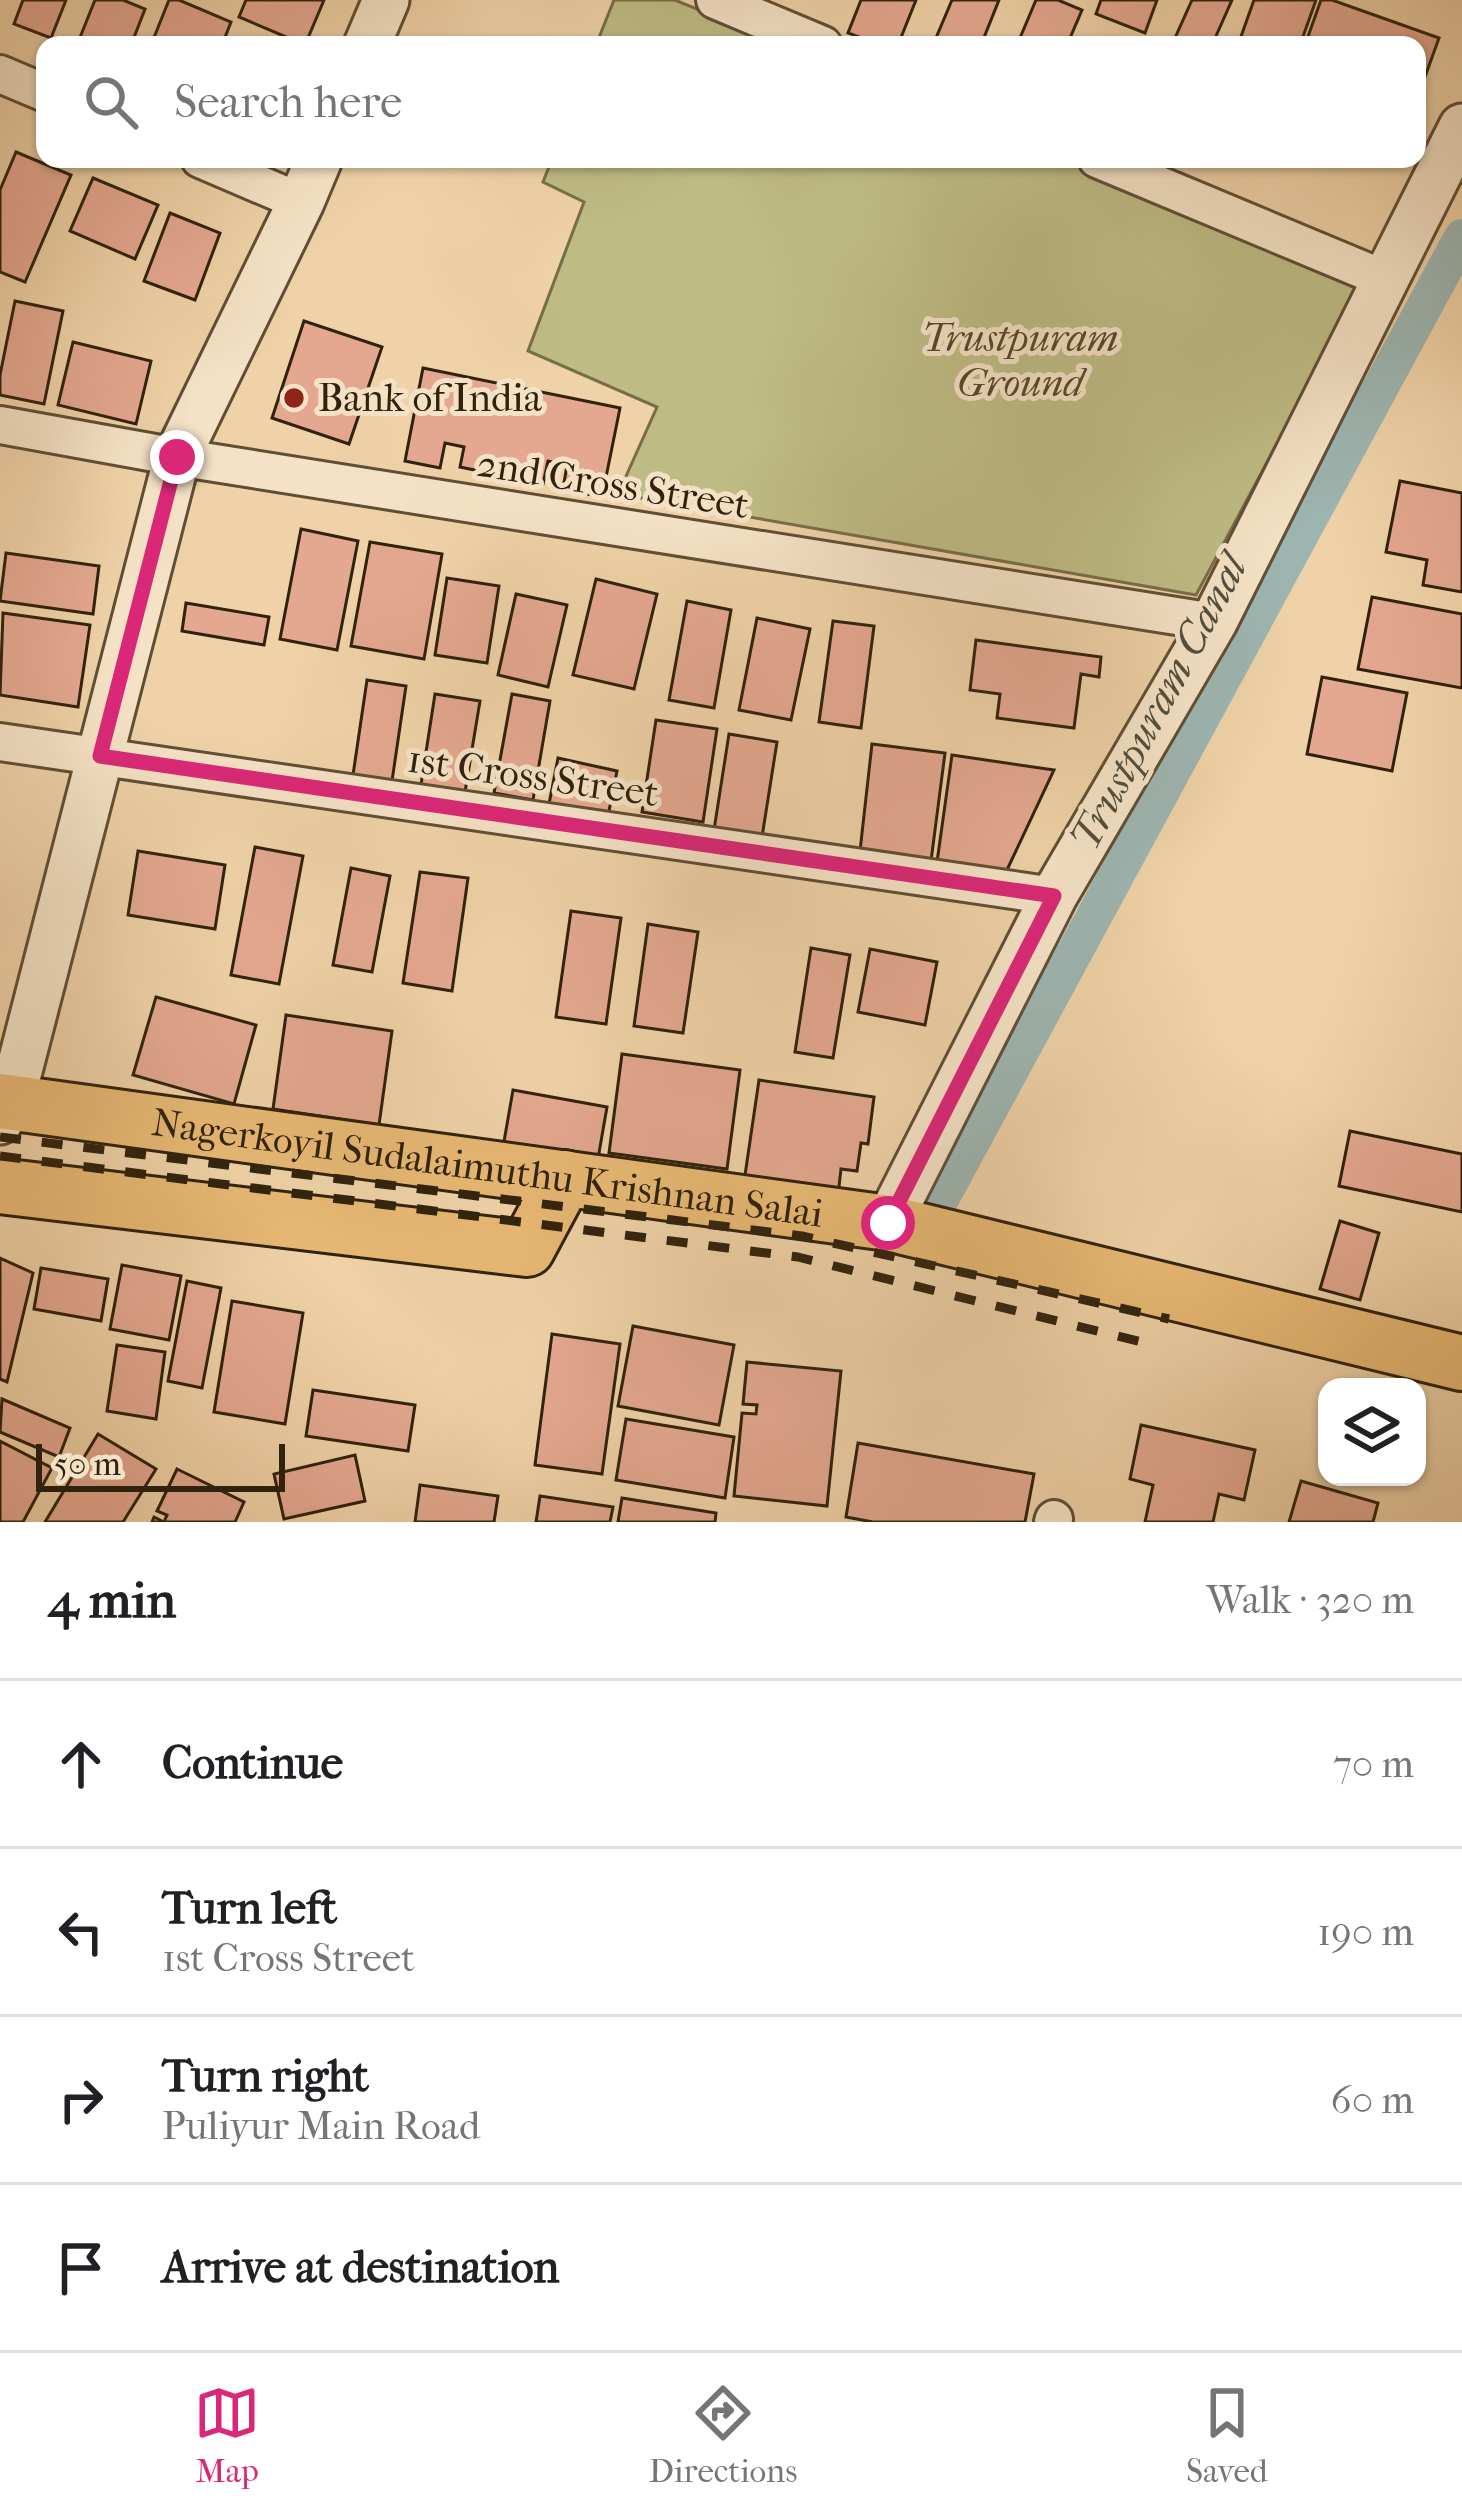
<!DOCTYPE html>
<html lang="en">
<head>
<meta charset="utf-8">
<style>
	:root { --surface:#fff; --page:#f6f6f6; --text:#202124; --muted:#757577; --line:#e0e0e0; --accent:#db2777 }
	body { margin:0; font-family:"IM FELL French Canon",serif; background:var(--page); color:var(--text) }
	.controls { position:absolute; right:36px; bottom:36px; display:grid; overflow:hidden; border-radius:24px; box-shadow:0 3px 9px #0004 }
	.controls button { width:108px; height:108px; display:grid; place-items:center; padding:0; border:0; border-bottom:3px solid var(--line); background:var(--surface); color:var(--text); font:60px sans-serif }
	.scale { position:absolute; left:36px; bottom:30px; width:249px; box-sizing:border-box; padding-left:12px; border:6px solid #30220d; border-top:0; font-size:33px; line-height:42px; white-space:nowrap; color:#30220d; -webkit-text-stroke:9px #f5e2c6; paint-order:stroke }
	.stop { position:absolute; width:36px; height:36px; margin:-27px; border:9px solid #db2777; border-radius:50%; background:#fff }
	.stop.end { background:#db2777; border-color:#fff; box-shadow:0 3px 12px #0008 }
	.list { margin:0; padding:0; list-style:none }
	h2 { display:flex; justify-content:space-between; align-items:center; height:156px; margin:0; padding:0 48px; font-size:51px }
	h2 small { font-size:39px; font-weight:400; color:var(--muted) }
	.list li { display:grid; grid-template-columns:78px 1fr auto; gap:36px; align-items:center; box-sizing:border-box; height:168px; padding:0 48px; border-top:3px solid var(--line) }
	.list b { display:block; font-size:45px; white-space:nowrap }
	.list p { margin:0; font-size:39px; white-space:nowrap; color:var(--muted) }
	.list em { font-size:39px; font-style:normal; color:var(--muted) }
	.icon { flex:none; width:66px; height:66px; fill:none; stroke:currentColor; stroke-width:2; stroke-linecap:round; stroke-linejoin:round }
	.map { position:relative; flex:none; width:1462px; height:1522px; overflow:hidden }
	.search { position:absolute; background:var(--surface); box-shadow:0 3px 9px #0004; left:36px; right:36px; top:36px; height:132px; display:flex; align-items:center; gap:30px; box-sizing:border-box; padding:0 42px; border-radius:24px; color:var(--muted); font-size:45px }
	.sheet { height:828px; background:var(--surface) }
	nav { display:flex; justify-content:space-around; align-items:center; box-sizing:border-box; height:168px; border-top:3px solid var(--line); background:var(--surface); font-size:33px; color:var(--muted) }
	nav a { display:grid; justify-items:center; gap:6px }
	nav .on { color:var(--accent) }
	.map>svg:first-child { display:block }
</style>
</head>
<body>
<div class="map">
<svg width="1462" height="1522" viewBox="0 0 1462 1522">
	<rect width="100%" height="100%" fill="#efd2a7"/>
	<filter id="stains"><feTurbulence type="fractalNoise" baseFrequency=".00167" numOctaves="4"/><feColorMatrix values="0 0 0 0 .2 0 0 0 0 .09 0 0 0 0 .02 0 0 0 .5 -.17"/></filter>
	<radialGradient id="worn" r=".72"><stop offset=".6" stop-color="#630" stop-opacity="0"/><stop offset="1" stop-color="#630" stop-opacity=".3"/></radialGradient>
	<g fill="#bebb84" stroke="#776e48" stroke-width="3">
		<polygon points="614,0 675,0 784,45 596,45"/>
		<polygon points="552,159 1061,159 1363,283 1196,595 618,494 657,407 528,351 584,202 543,182"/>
	</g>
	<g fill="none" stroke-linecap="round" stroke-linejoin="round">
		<polyline stroke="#9db5b1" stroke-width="36" points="934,1212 1462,237"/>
	</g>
	<g fill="#e4a890" stroke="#30220d" stroke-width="3">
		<polygon points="23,0 66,0 51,38 14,24"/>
		<polygon points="95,0 123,0 145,9 131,45 77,45"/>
		<polygon points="169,0 179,0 231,22 222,45 151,45"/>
		<polygon points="246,0 324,0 305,45 239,17"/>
		<polygon points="861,0 916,0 898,45 880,45 848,33"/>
		<polygon points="952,0 999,0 981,45 933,45"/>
		<polygon points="1036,0 1058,0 1082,10 1067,45 1017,45"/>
		<polygon points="1101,0 1157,0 1145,33 1096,14"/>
		<polygon points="1192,0 1232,0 1212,45 1191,45 1175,38"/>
		<polygon points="1254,0 1316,0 1300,45 1238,45"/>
		<polygon points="1321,0 1332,0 1439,38 1417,99 1417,45 1305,45"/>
		<polygon points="16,152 71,175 25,282 0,272 0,190"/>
		<polygon points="93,178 158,205 135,259 70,231"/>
		<polygon points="170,213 220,233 195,300 144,281"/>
		<polygon points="15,301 63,311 44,404 0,395 0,375"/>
		<polygon points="304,321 382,347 349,444 272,418"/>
		<polygon points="73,342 151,361 136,424 58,405"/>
		<polygon points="423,368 620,408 602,497 563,489 567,465 548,461 543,484 460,467 464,447 445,443 440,468 405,461"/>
		<polygon points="1400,481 1462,493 1462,592 1423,585 1427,560 1386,552"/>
		<polygon points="301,529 358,541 337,650 280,639"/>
		<polygon points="370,542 442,554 424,659 351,646"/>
		<polygon points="6,553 99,566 93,614 0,601"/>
		<polygon points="447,578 499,586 487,663 435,655"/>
		<polygon points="596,579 657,594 634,689 573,675"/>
		<polygon points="516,594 567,605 548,687 498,675"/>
		<polygon points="1372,597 1462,614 1462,688 1358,669"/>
		<polygon points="687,601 731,610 714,708 669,700"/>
		<polygon points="186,603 269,617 264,645 182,631"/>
		<polygon points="3,613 90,625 78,707 0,695"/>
		<polygon points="757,618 810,629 791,720 739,710"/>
		<polygon points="833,621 874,626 861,728 819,722"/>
		<polygon points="976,640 1101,657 1099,677 1081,674 1074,728 997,718 1000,694 970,690"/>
		<polygon points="1322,677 1407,693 1392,771 1307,754"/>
		<polygon points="367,680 406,686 392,781 353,775"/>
		<polygon points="435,694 480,701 464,798 420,791"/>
		<polygon points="512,694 550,701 533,800 494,793"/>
		<polygon points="656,720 717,729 703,822 642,812"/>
		<polygon points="729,734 777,742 762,837 714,830"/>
		<polygon points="872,744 945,753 931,861 860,851"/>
		<polygon points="952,755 1054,770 1006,872 937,862"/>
		<polygon points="558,758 617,771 607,821 548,809"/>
		<polygon points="255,847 303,856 279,984 231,975"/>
		<polygon points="138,851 225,865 215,929 128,915"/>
		<polygon points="351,868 390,876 372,972 333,965"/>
		<polygon points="420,872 468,878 452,991 403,983"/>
		<polygon points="571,911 621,918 606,1024 556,1017"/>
		<polygon points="648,924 698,932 683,1033 634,1026"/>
		<polygon points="811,948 850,955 833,1058 795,1052"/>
		<polygon points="870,949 937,962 925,1025 858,1012"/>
		<polygon points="156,997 256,1025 234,1104 133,1075"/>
		<polygon points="286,1015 392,1031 379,1125 273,1109"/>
		<polygon points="622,1054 740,1070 727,1169 609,1153"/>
		<polygon points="759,1080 874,1097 868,1144 861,1143 857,1171 841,1169 838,1195 744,1182"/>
		<polygon points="513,1090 607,1107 596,1170 502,1153"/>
		<polygon points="1350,1131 1462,1154 1462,1212 1339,1186"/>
		<polygon points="1340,1221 1379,1233 1360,1300 1320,1289"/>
		<polygon points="0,1258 33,1273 7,1382 0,1379"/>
		<polygon points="122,1265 181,1276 169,1340 110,1329"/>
		<polygon points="41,1268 108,1279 101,1321 34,1309"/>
		<polygon points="187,1281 221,1288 202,1388 168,1381"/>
		<polygon points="232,1301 303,1313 285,1424 214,1412"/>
		<polygon points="633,1326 734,1345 719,1425 618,1406"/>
		<polygon points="552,1334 620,1344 602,1474 535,1465"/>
		<polygon points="117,1345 165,1352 156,1419 107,1411"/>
		<polygon points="747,1362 841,1371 827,1506 734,1496 742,1413 756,1414 757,1405 743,1404"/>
		<polygon points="313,1390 415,1405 408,1451 306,1436"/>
		<polygon points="2,1399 70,1428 59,1457 0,1432"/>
		<polygon points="626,1419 734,1437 725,1498 616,1480"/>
		<polygon points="1141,1425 1255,1450 1244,1500 1219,1494 1213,1522 1145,1522 1153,1485 1130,1479"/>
		<polygon points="98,1434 156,1469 123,1522 45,1522"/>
		<polygon points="0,1441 52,1468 23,1522 0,1522"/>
		<polygon points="858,1443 1034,1474 1025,1522 873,1522 846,1517"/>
		<polygon points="355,1455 365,1501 284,1519 274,1474"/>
		<polygon points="177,1469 244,1502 235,1522 152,1522 154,1517 164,1522 167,1515 157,1511"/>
		<polygon points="1301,1481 1378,1503 1373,1522 1289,1522"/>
		<polygon points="420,1485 498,1496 494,1522 415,1522"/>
		<polygon points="540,1496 613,1507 610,1522 536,1522"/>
		<polygon points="622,1498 716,1513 715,1522 618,1522"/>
	</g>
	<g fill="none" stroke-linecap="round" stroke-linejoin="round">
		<defs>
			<g id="minor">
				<polyline points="715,0 823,45"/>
				<polyline points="0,74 45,93"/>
				<polyline points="200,159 301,202"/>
				<polyline points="1097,159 1387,280"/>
				<polyline points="0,425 177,457 1214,622"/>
				<polyline points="0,742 1054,896"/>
				<polyline points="1053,1522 1054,1519"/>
			</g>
			<g id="tertiary">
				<polyline points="367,45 386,0"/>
				<polyline points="0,1121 11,1102 177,457 301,202 319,159"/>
				<polyline points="888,1223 1054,896 1214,622 1462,127"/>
			</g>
			<g id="primary">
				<path id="s1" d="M0,1101L888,1223L1462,1363"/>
				<polyline points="0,1186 527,1249 565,1178"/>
			</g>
		</defs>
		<use href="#minor" stroke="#604e34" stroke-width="42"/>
		<use href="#tertiary" stroke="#604e34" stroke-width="51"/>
		<use href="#primary" stroke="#30220d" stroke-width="60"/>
		<use href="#minor" stroke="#f5e2c6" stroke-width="36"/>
		<use href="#tertiary" stroke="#f5e2c6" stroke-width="45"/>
		<use href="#primary" stroke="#e8b974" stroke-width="54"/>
		<g stroke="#30220d" stroke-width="9" stroke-dasharray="21 21" stroke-linecap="butt">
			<polyline points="0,1137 802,1236 1169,1319"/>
			<polyline points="0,1156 798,1257 1154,1345"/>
		</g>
	</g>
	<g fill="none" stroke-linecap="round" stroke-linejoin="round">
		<polyline stroke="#db2777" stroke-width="15" points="177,457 100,756 1054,896 888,1223"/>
	</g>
	<circle fill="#8f2418" stroke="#f5e2c6" stroke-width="4.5" cx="294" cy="398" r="12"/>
	<g text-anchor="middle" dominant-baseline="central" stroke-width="10" stroke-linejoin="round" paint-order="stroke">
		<g font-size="39" font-style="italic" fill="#54482b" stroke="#f5e2c6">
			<text x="1020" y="338">Trustpuram<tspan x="1020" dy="45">Ground</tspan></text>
		</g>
		<g font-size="39" fill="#30220d" stroke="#f5e2c6" text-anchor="start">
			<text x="318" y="398">Bank of India</text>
		</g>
		<g font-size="39" fill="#30220d" stroke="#f5e2c6">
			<text transform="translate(613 484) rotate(9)">2nd Cross Street</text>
			<text transform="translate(533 776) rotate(8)">1st Cross Street</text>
			<text stroke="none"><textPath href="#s1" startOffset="492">Nagerkoyil Sudalaimuthu Krishnan Salai</textPath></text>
		</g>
		<g font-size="42" font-style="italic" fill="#514e3e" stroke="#f5e2c6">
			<text transform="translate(1159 703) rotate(-62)">Trustpuram Canal</text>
		</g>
	</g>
	<rect width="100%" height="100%" filter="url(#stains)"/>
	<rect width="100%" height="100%" fill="url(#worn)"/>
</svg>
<div class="controls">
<button><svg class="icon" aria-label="layers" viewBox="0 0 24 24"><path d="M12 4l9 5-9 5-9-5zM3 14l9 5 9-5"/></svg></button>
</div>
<div class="scale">50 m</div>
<div class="stop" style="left:888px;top:1223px"></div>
<div class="stop end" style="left:177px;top:457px"></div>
<div class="search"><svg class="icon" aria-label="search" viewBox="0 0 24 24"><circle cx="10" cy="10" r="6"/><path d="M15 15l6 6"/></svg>Search here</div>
</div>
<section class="sheet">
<h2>4 min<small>Walk · 320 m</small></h2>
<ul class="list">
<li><svg class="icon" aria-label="ahead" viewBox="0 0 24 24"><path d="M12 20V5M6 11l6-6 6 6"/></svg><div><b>Continue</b></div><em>70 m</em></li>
<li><svg class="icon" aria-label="left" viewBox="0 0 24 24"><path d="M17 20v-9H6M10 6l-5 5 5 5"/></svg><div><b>Turn left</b><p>1st Cross Street</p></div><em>190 m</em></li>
<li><svg class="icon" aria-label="right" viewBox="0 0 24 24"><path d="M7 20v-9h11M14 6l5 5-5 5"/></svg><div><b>Turn right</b><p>Puliyur Main Road</p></div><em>60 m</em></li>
<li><svg class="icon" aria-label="arrive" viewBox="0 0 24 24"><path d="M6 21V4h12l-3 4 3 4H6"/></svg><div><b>Arrive at destination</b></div></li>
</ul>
</section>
<nav>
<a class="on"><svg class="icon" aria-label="map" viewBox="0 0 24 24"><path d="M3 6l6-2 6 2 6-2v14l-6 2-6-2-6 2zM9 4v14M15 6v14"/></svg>Map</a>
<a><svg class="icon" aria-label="directions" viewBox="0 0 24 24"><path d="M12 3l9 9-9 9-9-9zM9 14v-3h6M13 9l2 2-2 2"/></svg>Directions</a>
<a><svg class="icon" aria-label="saved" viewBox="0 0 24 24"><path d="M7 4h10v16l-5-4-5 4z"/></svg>Saved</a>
</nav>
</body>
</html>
